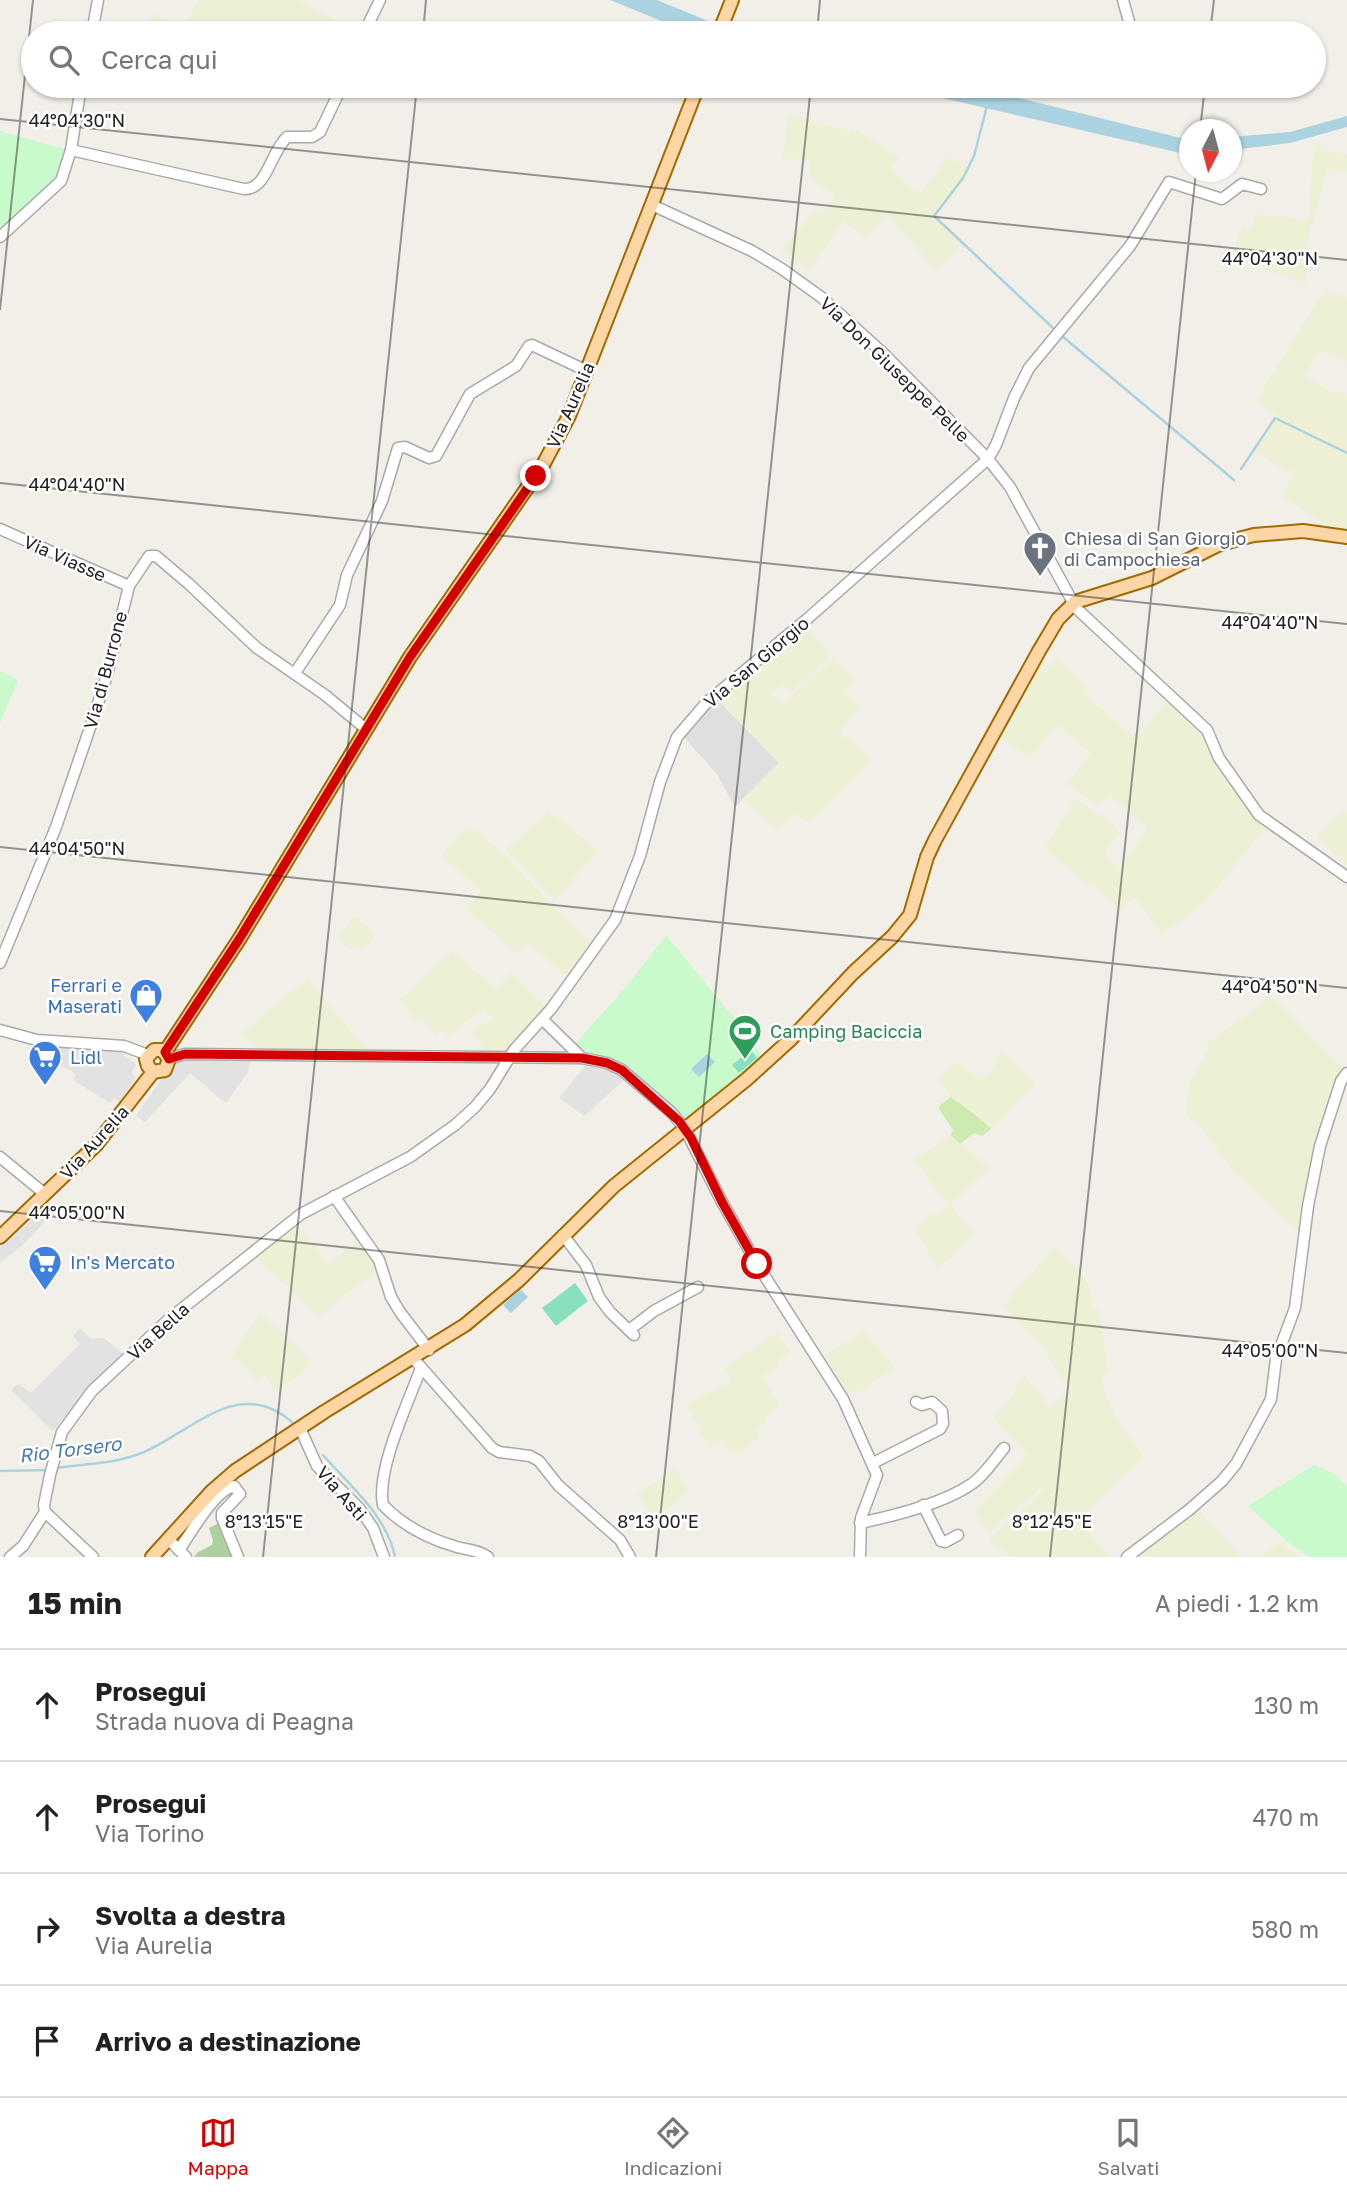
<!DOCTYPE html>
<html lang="it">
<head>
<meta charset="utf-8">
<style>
	:root { --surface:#fff; --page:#f6f6f6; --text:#202124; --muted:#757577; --line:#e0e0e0; --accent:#d40000 }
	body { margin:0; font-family:"Golos Text",sans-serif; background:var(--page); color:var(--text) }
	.compass { position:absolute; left:1179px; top:119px; width:63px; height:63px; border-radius:50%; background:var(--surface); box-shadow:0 2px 5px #0004; rotate:186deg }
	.stop { position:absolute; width:21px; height:21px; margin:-16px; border:5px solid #d40000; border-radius:50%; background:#fff }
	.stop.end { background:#d40000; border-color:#fff; box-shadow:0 2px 7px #0008 }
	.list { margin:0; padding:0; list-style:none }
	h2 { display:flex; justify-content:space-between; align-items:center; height:91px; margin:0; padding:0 28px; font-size:30px }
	h2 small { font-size:23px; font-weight:400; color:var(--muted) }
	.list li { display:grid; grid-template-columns:46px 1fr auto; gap:21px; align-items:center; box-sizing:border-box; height:112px; padding:0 28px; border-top:2px solid var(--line) }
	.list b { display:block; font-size:26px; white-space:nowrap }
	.list p { margin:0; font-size:23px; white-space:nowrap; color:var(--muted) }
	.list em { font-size:23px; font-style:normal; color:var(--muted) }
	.icon { flex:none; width:38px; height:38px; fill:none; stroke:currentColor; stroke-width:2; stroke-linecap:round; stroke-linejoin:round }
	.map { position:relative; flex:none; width:1347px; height:1557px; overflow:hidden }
	.search { position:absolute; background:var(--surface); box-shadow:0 2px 5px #0004; left:21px; right:21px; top:21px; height:77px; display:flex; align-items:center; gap:18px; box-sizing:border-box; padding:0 24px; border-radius:38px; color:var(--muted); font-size:26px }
	.sheet { height:539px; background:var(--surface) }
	nav { display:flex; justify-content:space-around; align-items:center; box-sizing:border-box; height:98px; border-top:2px solid var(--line); background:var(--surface); font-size:19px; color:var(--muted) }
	nav a { display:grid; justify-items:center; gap:4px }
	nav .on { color:var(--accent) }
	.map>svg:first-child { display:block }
</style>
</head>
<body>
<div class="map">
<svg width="1347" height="1557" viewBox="0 0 1347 1557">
	<rect width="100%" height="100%" fill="#f2efe9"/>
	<polygon fill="#e0dfdf" points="717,699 779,763 735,807 717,774 683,736"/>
	<g fill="#eef0d5">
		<polygon points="198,0 296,0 360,32 143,33 151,13 184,29"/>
		<polygon points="789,113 850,132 852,128 881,145 899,157 891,169 909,187 920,194 948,157 969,167 972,170 965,181 936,216 964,242 936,270 887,215 866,237 843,221 810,270 781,250 815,211 823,213 835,197 810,176 810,160 782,157"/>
		<polygon points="1314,144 1319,145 1319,148 1347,155 1347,173 1327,169 1313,223 1310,223 1306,284 1231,256 1242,227 1250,230 1257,213 1308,221"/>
		<polygon points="1324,290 1347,297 1347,362 1318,350 1305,376 1332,392 1347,394 1347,532 1328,526 1282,497 1293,472 1290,470 1287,472 1254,451 1277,416 1255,402"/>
		<polygon points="804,625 828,651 828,658 792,692 783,684 772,693 783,704 835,658 854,680 843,692 860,708 839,732 873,759 809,824 794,813 778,830 744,800 779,763 717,699"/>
		<polygon points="1039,659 1049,667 1056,659 1087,687 1083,693 1134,738 1169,700 1206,742 1212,759 1268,825 1205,902 1162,935 1135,897 1119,910 1093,883 1087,886 1045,848 1075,798 1117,828 1120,835 1108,848 1105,855 1117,869 1128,859 1129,853 1146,833 1146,827 1111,796 1096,804 1066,783 1091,754 1057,725 1030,758 998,736"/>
		<polygon points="549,811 598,850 555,901 505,850"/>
		<polygon points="1344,811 1347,813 1347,866 1317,835"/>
		<polygon points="470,828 479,832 509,859 567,922 592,942 592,945 568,978 529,943 518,954 464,908 481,891 441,855 461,833"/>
		<polygon points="355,916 374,932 374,939 361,952 356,947 350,950 337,939"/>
		<polygon points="452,951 496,989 511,972 544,1005 546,1009 512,1048 506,1052 487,1053 472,1033 483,1023 486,1025 492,1018 483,1009 448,1036 443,1030 435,1035 422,1018 416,1022 400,1000"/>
		<polygon points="308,980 366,1049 366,1053 264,1054 242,1033 282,998"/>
		<polygon points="1272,996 1345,1070 1301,1229 1298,1230 1235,1173 1204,1132 1186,1114 1188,1085 1209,1048 1205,1045"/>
		<polygon points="1001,1050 1035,1083 991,1129 979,1116 965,1109 951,1097 938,1078 958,1062 978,1079 992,1072"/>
		<polygon points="951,1135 989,1168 950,1205 975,1235 938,1269 914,1227 949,1205 914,1160"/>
		<polygon points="295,1223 328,1264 361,1239 379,1270 341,1297 319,1317 254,1256"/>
		<polygon points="1055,1246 1087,1280 1094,1309 1099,1309 1108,1371 1102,1378 1108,1400 1114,1415 1144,1458 1124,1476 1122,1475 1079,1521 1111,1557 1010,1557 989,1539 1028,1505 1044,1488 1042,1486 989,1533 974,1512 1028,1455 993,1418 1009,1400 1024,1375 1050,1407 1071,1391 1046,1355 1048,1352 1002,1307"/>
		<polygon points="259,1312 293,1342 312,1364 278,1392 264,1375 256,1381 241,1362 231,1359"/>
		<polygon points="864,1331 895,1368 860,1391 847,1393 844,1392 823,1357"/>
		<polygon points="778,1332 790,1351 777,1361 779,1365 763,1376 779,1405 764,1418 766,1422 755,1431 759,1436 740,1453 730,1451 723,1441 708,1447 686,1404 731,1381 725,1367"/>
		<polygon points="675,1468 689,1491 655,1518 637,1494"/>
		<polygon points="1197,1508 1241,1557 1135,1557 1173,1528"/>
		<polygon points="1280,1541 1299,1557 1261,1557 1266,1553"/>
	</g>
	<path fill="#cdebb0" d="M951,1097C965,1108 979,1116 991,1129L982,1136L974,1133L960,1144L951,1135L953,1130L938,1107Z"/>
	<polygon fill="#add19e" points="221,1522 232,1552 231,1557 194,1557 198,1552 212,1545 213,1540 209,1528"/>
	<g fill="#c8facc">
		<polygon points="0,131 67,150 61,174 54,184 0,234"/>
		<polygon points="0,671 18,680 0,723"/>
		<path d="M666,935L734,1018L763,1058L687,1122C672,1105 631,1068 610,1060C597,1054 586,1054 575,1044L626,987Z"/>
		<polygon points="1314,1465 1336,1475 1347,1486 1347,1557 1309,1557 1289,1543 1248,1506"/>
	</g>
	<g fill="#88e0be">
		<polygon points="751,1050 757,1058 739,1073 732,1065"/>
		<polygon points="575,1283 588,1301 556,1326 542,1308"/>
	</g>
	<g fill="#e2e2e2">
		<polygon points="48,1047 118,1051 133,1061 136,1065 131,1073 136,1077 119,1102 114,1098 110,1103 73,1080 76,1074 53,1061 50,1065 41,1059"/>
		<polygon points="185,1059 251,1061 247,1073 226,1103 190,1073 145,1122 136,1116 160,1081 177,1063"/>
		<polygon points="587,1063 597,1064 615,1073 624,1080 584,1116 559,1098"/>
		<polygon points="46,1207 52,1214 26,1242 0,1263 0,1247"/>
		<polygon points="80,1328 91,1339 104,1338 122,1353 122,1356 87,1390 53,1431 11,1390 18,1384 31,1393 80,1344 73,1336"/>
	</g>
	<g fill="#aad3df">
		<polygon points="610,0 657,0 713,23 747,33 691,33"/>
		<polygon points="891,86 970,86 1189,140 1189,155"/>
		<polygon points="1347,116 1347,127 1290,143 1232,150 1232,137 1290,132"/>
		<polygon points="707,1054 715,1062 699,1077 691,1069"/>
		<polygon points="520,1289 528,1297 511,1313 503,1305"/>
	</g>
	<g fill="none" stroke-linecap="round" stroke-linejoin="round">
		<g stroke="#aad3df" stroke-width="2.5">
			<polyline points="987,106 974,156 963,178 934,216 1053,328"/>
			<polyline points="1062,336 1234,480"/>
			<polyline points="1241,469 1275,418 1347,453"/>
			<path d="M323,1455C350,1486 387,1516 395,1557"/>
			<path d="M54,1468C84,1464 116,1464 144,1452C194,1430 241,1374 294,1424"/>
			<polyline points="0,1471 48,1470"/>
		</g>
		<defs>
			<g id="minor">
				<polyline points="1123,0 1131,29"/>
				<polyline points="92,33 98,0"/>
				<polyline points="364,33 380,0"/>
				<polyline points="71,150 81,86"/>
				<polyline points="652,205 752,251 782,269 821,297 883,353 988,459 1010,487 1076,608 1207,730 1219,758 1259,815 1347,877"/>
				<path d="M0,237L61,181L71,150L244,189C267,190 270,153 287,137H312L320,132L342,86"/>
				<polyline points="0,529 129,586"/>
				<polyline points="295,673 340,605 347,575 382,501 398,448 405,447 429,458 436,456 470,394 516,366 529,346 532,345 587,371"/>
				<polyline points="0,963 56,827 94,716 107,675 129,586 149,556 156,556 189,584 257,648 325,695 366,729"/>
				<polyline points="542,1019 582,1058"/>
				<polyline points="0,1030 37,1040 124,1046 148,1055"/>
				<polyline points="169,1059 185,1054 582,1058 607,1063 622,1070 672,1113 685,1129 722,1202 757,1264 843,1399 877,1475 861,1518 860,1557"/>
				<polyline points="0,1157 45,1194"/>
				<polyline points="334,1196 379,1260 391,1297 400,1312 429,1350"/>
				<polyline points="563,1235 586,1265 599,1297 610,1312 634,1335"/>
				<polyline points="629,1330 654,1311 698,1287"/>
				<polyline points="413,1358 492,1448 499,1452 530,1456 539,1461 558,1485 620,1540 630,1557"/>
				<path d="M421,1368C408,1403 376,1470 383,1505C403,1526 429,1539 457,1547C468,1550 479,1550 488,1557"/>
				<polyline points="300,1428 317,1466 359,1508 373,1528 384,1557"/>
				<polyline points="873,1463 940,1429 943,1424 942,1411 932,1402 922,1405 916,1402"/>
				<polyline points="923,1505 941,1541 945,1542 958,1535"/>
				<polyline points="45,1512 44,1505 50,1475 62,1432 92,1391 169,1319 301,1214 410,1157 455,1125 475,1107 490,1089 514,1050 551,1009 615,920 640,856 660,782 677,737 707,702 806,620 988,459 996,445 1014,398 1029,368 1130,246 1169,182 1222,199 1242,184 1261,189"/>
				<path d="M860,1523C893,1516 942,1504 970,1485C983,1477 994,1460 1004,1448"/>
				<polyline points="168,1539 186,1557"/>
				<path d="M179,1550C191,1533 214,1491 234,1486L240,1494L222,1513V1518L238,1557"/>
				<polyline points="10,1557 23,1546 45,1512 93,1557"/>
				<polyline points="1127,1557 1189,1510 1222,1481 1236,1464 1271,1399 1276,1359 1295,1308 1308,1206 1320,1146 1341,1081 1347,1073"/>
			</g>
			<g id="major">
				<polyline points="719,33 732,0"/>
				<polyline points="165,1052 240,938 410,657 543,465 569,416 698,86"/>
				<polyline points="0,1237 96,1145 153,1072 165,1070 169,1059 162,1050 154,1050 146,1059 148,1066 153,1072"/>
				<polyline points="152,1557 212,1491 235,1471 324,1412 465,1325 519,1280 614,1186 747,1079 791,1039 853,973 892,937 910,915 927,857 935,840 1039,651 1058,619 1075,602 1152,578 1218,545 1238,539 1254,535 1303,531 1347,537"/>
			</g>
		</defs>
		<use href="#minor" stroke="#a9a9a9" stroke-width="13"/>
		<use href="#major" stroke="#a06b00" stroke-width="16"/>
		<use href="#minor" stroke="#fff" stroke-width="10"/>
		<use href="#major" stroke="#fcd6a4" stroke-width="12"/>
	</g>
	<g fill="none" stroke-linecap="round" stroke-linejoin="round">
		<polyline stroke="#d40000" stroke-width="9" points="536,476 410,657 240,938 165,1052 169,1059 185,1054 582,1058 607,1063 622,1070 679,1121 691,1138 722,1202 757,1264"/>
	</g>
	<path fill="none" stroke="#222" stroke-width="2" stroke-opacity="0.45" d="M423,33L426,0M817,33L820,0M1210,33L1214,0M0,119L1347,260M1200,130L1205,86M0,310L33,0M0,483L1347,624M0,847L1347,988M0,1211L1347,1353M263,1557L417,86M656,1557L811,86M1050,1557L1196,172"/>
	<defs>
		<symbol id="church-pin" viewBox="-11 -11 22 30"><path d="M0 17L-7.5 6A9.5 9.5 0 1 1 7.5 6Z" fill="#6b7280" stroke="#fff"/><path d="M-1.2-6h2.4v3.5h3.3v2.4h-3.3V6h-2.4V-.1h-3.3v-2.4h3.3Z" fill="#fff"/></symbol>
		<symbol id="shop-pin" viewBox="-11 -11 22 30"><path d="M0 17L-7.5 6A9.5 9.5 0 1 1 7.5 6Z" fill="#3f7fe0" stroke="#fff"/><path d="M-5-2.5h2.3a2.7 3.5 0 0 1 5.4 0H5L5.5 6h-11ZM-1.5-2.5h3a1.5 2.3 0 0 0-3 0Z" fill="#fff"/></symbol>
		<symbol id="stadium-pin" viewBox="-11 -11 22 30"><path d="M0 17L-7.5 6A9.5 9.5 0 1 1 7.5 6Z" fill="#2e9e5b" stroke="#fff"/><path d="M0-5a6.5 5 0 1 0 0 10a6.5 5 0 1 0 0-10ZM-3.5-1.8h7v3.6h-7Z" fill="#fff"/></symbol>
		<symbol id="supermarket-pin" viewBox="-11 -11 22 30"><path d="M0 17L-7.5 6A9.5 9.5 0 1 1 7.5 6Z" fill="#3f7fe0" stroke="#fff"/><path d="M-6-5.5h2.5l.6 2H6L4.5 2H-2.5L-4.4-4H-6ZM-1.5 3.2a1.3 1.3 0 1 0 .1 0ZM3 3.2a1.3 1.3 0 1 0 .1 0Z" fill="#fff"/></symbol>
	</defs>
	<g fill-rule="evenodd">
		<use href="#church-pin" x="1021" y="529" width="38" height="52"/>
		<use href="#shop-pin" x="127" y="976" width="38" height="52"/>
		<use href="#stadium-pin" x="726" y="1012" width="38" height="52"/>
		<use href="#supermarket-pin" x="26" y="1038" width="38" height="52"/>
		<use href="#supermarket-pin" x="26" y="1243" width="38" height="52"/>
	</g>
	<g text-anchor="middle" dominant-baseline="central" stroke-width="5" stroke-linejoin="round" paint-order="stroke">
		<g font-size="18" fill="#222" stroke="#fff">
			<text transform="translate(895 369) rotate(44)">Via Don Giuseppe Pelle</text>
			<text transform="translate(570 405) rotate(-66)">Via Aurelia</text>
			<text transform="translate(65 558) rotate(24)">Via Viasse</text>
			<text transform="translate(756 662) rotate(-40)">Via San Giorgio</text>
			<text transform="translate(105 670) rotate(-75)">Via di Burrone</text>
			<text transform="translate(94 1142) rotate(-48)">Via Aurelia</text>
			<text transform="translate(158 1331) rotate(-42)">Via Bella</text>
			<text transform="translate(342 1493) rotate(49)">Via Asti</text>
		</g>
		<g font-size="18" fill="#5b616d" stroke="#fff" text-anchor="start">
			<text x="1064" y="538">Chiesa di San Giorgio<tspan x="1064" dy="21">di Campochiesa</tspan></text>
		</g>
		<g font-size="18" fill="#366cbe" stroke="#fff" text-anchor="start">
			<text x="122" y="985" text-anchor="end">Ferrari e<tspan x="122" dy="21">Maserati</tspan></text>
			<text x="70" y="1057">Lidl</text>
			<text x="70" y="1262">In's Mercato</text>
		</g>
		<g font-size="18" fill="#27864d" stroke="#fff" text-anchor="start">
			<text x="770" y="1031">Camping Baciccia</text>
		</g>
		<g font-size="19" font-style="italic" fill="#4a7aab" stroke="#fff">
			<text transform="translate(70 1449) rotate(-7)">Rio Torsero</text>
		</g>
	</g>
	<g font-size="18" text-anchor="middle" fill="#222" stroke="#fff" stroke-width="5" stroke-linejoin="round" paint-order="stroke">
		<text x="77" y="127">44°04'30"N</text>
		<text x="1270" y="265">44°04'30"N</text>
		<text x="77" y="491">44°04'40"N</text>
		<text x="1270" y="629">44°04'40"N</text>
		<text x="77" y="855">44°04'50"N</text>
		<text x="1270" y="993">44°04'50"N</text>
		<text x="77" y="1219">44°05'00"N</text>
		<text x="1270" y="1357">44°05'00"N</text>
		<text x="264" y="1528">8°13'15"E</text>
		<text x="658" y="1528">8°13'00"E</text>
		<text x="1052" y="1528">8°12'45"E</text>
	</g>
</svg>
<svg class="compass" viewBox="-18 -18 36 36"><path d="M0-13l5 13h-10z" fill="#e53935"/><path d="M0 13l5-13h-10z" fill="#757577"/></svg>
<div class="stop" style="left:757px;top:1264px"></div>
<div class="stop end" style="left:536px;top:476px"></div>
<div class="search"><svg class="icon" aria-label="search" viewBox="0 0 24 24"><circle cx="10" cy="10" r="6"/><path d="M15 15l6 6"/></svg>Cerca qui</div>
</div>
<section class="sheet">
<h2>15 min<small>A piedi · 1.2 km</small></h2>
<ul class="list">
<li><svg class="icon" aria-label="ahead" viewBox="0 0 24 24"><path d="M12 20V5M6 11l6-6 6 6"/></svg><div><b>Prosegui</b><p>Strada nuova di Peagna</p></div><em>130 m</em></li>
<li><svg class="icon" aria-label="ahead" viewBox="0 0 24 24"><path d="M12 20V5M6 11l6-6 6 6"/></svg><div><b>Prosegui</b><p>Via Torino</p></div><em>470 m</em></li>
<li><svg class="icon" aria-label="right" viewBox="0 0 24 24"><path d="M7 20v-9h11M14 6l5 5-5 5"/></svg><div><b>Svolta a destra</b><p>Via Aurelia</p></div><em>580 m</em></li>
<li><svg class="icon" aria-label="arrive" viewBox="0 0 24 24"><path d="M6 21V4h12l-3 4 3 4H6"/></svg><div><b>Arrivo a destinazione</b></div></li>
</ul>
</section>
<nav>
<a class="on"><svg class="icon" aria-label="map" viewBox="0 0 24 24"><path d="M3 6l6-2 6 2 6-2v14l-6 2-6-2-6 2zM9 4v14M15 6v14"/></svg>Mappa</a>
<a><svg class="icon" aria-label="directions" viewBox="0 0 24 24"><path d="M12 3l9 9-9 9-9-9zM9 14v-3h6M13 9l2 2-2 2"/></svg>Indicazioni</a>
<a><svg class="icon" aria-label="saved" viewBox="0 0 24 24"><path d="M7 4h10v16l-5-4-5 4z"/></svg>Salvati</a>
</nav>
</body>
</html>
